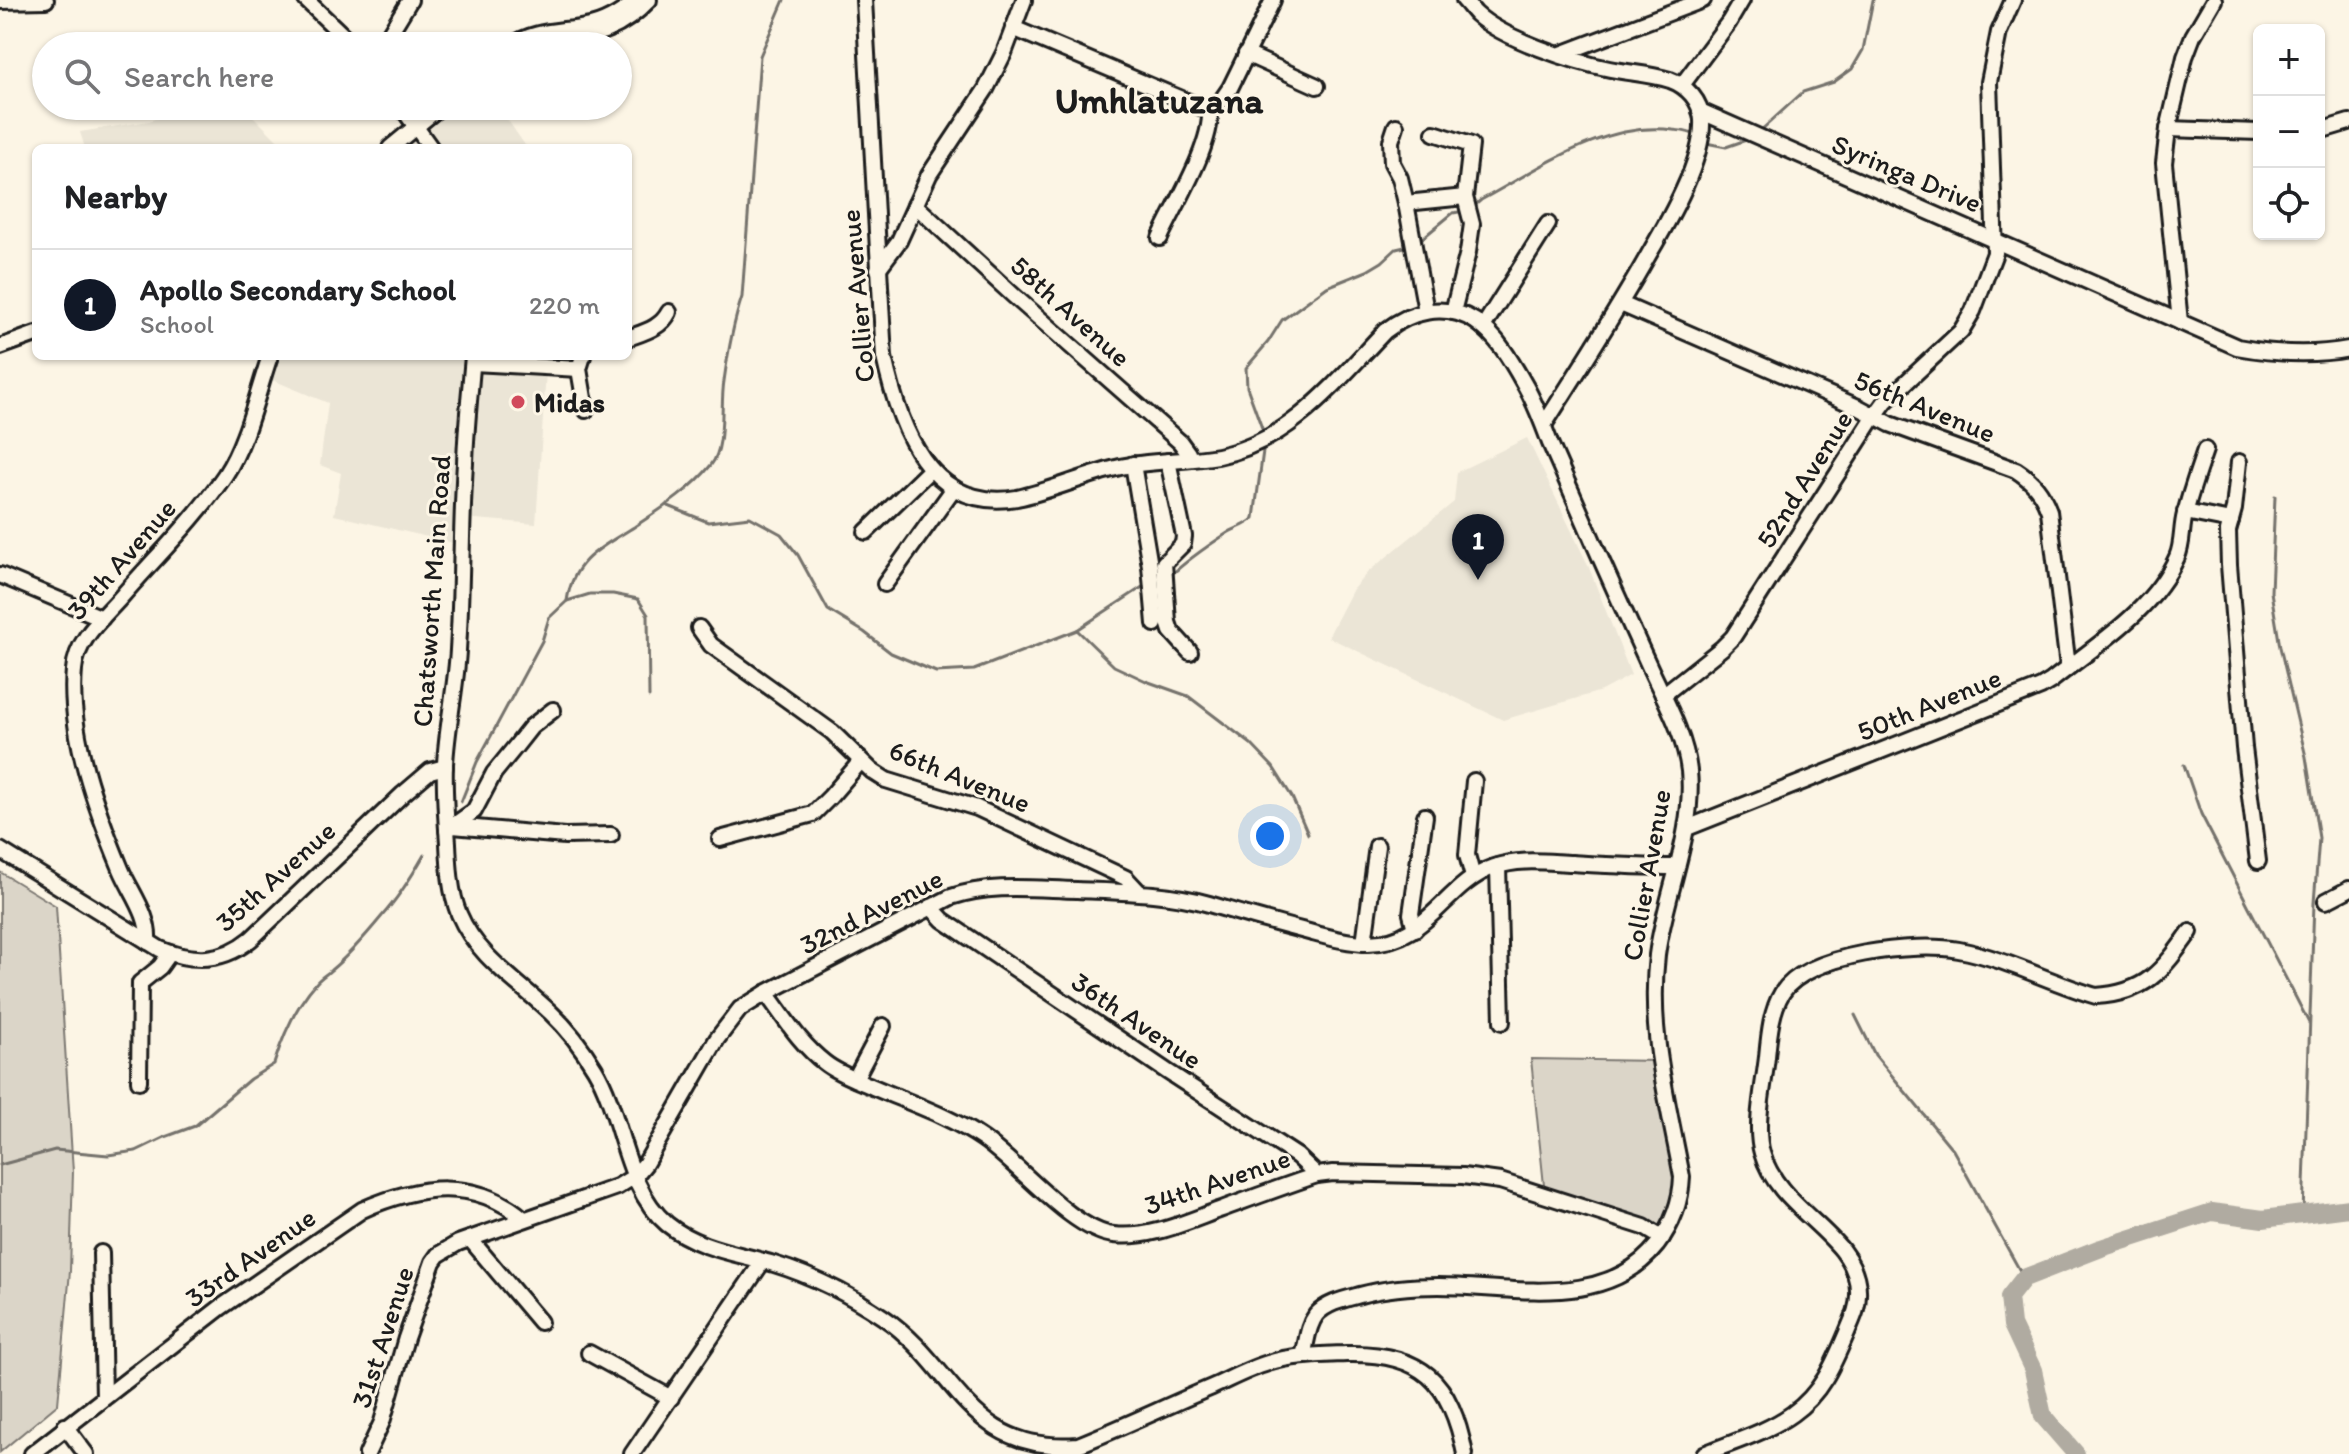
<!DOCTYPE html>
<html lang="en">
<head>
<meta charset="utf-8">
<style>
	:root { --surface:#fff; --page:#f2f2f2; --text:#202124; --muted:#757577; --line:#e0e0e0; --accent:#111827 }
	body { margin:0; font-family:Itim,sans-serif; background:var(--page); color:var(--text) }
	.controls { position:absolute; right:24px; top:24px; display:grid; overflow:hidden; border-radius:12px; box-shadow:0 2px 6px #0004 }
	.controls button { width:72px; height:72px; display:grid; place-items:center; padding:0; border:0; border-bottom:2px solid var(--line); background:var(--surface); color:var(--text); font:40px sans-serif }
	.you { position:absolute; left:1270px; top:836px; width:28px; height:28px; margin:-20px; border:6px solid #fff; border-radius:50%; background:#1a73e8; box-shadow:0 0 0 12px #1a73e833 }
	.badge { display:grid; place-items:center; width:52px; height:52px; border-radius:50%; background:var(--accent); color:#fff; font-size:26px; font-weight:700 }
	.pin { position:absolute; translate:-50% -66px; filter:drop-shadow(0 2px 4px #0008) }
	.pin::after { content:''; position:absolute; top:42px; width:28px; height:24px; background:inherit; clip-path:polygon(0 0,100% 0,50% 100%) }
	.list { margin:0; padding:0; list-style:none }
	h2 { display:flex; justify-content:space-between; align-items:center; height:104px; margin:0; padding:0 32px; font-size:34px }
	h2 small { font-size:26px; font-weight:400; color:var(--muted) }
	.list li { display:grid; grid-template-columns:52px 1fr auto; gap:24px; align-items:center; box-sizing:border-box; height:112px; padding:0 32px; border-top:2px solid var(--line) }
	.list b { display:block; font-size:30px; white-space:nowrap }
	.list p { margin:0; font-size:26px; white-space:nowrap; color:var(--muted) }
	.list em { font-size:26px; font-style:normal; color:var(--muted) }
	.icon { flex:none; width:44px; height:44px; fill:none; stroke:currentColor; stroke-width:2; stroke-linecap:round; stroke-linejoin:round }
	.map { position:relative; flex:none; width:2349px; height:1454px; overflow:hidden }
	.search { position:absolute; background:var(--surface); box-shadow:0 2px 6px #0004; left:32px; top:32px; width:600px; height:88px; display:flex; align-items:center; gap:20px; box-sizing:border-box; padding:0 28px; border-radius:44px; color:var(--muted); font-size:30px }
	.panel { position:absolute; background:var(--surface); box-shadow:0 2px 6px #0004; left:32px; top:144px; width:600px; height:216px; border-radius:12px }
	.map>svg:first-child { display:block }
</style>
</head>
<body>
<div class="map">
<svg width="2349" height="1454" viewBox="0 0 2349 1454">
	<rect width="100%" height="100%" fill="#fcf5e5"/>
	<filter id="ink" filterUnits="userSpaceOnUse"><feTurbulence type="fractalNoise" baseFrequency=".0125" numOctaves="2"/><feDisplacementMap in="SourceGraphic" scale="16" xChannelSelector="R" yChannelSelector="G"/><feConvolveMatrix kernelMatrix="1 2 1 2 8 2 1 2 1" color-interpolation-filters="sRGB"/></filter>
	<g filter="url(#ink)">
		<g fill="#ebe5d6">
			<polygon points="178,106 243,106 285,148 85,148 80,132 149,121 170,114"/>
			<polygon points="442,106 498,106 527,148 390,148"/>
			<polygon points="270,356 547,356 536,524 463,518 462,545 334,515 341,473 320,465 328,403 263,376"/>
			<polygon points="1527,438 1588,565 1631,675 1601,691 1503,720 1328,637 1353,589 1368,572 1454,502 1457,472"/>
		</g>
		<g fill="#dbd5c8" stroke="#7c7872" stroke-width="2">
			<polygon points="0,872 56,906 73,1172 70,1271 58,1404 0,1452"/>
			<polygon points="1531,1059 1659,1061 1682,1177 1663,1238 1545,1195"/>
		</g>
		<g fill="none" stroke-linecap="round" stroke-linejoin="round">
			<g stroke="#75726c" stroke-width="3">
				<polyline points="1758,133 1803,92 1834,82 1852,69 1863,50 1873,0"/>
				<polyline points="1706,143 1726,147 1749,139"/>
				<path d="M1473,207L1481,200C1539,169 1605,120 1673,130C1682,131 1689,131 1697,136"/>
				<polyline points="1419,241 1453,213 1465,211"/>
				<polyline points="1263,431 1247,387 1246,368 1268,342 1282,320 1327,287 1367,271 1382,262 1396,249 1409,246"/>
				<polyline points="2275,496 2271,592 2280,647 2306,757 2319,838 2314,903 2303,1214"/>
				<polyline points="666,505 708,522 750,517 781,534 798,555 828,610 864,632 891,653 936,672 974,670 1077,630 1147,584"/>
				<path d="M1169,577C1187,560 1206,547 1226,534C1236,527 1245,527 1254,518L1263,451"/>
				<path d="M567,601C573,559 602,547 634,527C661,509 691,490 711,465C726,447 720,405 724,381C728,352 733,324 742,297L760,56L784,0"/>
				<polyline points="1077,630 1114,666 1146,681 1188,696 1251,744 1273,767 1292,797 1308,834"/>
				<polyline points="2184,765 2201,814 2309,1023"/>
				<polyline points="461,802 477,762 542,641 549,618 567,601 590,594 613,594 638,599 648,615 649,697"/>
				<polyline points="1855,1015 1875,1055 1953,1150 2024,1278"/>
				<path d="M0,1165L55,1150L108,1155L136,1151L165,1137L195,1126L250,1079L274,1064C283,1035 297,1004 317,982C321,977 327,974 331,970C348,956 368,933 382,916C399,897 412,876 424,855"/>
			</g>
			<polyline stroke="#b0aba1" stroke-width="18" points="2076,1454 2043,1416 2033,1370 2012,1325 2009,1297 2024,1278 2101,1248 2212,1212 2263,1219 2349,1208"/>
			<defs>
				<g id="minor">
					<polyline points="306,0 354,46"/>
					<path d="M864,0L884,357C899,426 929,513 1017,498C1051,491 1083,476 1116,468C1150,460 1184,462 1218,456C1290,442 1337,381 1385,331C1411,311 1445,302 1475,321C1498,336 1513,364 1526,387C1536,405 1543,424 1550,443C1563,473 1576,502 1589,532C1609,578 1630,624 1651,670C1666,702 1685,735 1689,771C1695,832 1665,895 1657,955C1648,1033 1668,1101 1682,1177C1681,1201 1672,1225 1657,1245C1605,1311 1511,1286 1439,1286C1412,1286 1386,1288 1360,1295C1345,1299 1326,1303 1316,1315C1307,1327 1307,1342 1303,1356"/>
					<path d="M1464,0C1468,4 1472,10 1476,14C1503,39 1574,62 1610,69C1630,73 1650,74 1670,80C1687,86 1701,101 1702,120C1704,160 1669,220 1649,254C1616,313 1580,368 1544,425"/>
					<polyline points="0,1 46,0"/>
					<polyline points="1013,28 1210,111"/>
					<polyline points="382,46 410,0"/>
					<path d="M511,46C534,30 559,32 585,27C605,24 622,13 637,0"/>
					<path d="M536,46C585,35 612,39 649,0"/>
					<polyline points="1246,54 1317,86"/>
					<polyline points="1561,54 1703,0"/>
					<polyline points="1682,85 1729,22 1742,0"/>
					<polyline points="401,106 431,148"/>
					<polyline points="1210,111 1221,101 1230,88 1273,0"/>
					<path d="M1700,111L2237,347C2275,354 2312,356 2349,349"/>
					<polyline points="1396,126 1391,141 1392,163 1400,178 1406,203 1426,311"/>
					<polyline points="2168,129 2259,132"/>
					<polyline points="2319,131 2349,122"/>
					<polyline points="1434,133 1471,145 1465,197 1472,224 1468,252 1453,312"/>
					<polyline points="390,148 441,106"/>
					<polyline points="1406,203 1465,197"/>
					<polyline points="915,205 1014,296 1180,442 1188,453 1189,459"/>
					<path d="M1160,238C1175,205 1212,146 1210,111"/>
					<polyline points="878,269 899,241 929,175 986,89 1004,53 1024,0"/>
					<path d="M1621,304L1860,408L1890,424L2016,470C2033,481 2042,492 2049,511L2068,667"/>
					<polyline points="2180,322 2164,163 2168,129 2185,57 2193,36 2214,0"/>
					<polyline points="1483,327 1548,224"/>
					<path d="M628,338C644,332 661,328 669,312"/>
					<polyline points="0,347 36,334"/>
					<path d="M473,356C470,392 466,427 465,463C461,525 462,588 458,650C456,688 447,726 445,764C444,790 446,817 448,843C449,866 450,892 459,914C477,957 519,982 551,1013C568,1029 583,1049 595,1069C623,1116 624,1188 667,1224C698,1249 737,1253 774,1264C813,1276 849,1294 883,1317C957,1367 967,1454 1078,1445C1123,1427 1167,1406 1212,1387C1230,1379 1248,1369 1268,1363C1293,1355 1320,1355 1346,1354C1422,1352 1451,1381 1465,1454"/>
					<polyline points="583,356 579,369 586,410"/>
					<polyline points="473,363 579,369"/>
					<polyline points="1168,461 1184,536 1183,544 1164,563 1168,622 1171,631 1190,652"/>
					<polyline points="2239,462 2234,509 2228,531 2229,565 2244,748 2258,861"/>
					<polyline points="1133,464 1150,566 1155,624"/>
					<polyline points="2185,512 2231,521"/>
					<polyline points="866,532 931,469"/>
					<polyline points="0,575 102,618"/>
					<polyline points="885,584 954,488"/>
					<polyline points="699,628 711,645 832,732 872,771 886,780 977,808 1126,878 1140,893"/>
					<polyline points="1663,695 1722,648 1733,637 1874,417 1885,402 1961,331 1973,311 1995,253 1989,82 1999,32 2013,0"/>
					<polyline points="453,826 565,836 611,835"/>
					<path d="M1687,828L2041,687L2051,681C2096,645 2153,611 2177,557C2183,544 2181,528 2185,514C2190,493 2198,471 2205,450"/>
					<polyline points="447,830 474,811 494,773 516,746 531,727 553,710"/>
					<polyline points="720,839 813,814 830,797 861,761"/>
					<path d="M0,850L160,949C193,963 223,962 251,939L403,794L430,771L445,767"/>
					<polyline points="1498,866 1502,1022"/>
					<polyline points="1473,877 1467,855 1474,781"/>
					<polyline points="2326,901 2349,889"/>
					<polyline points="931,907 943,920 1168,1072 1297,1156 1317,1175"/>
					<polyline points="1415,929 1411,914 1425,816"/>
					<path d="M148,942C150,915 131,893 121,869C97,811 68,734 74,670C76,639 104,617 123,595C157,556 196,518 225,475C247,442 257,393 270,356"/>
					<polyline points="1364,943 1377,846"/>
					<path d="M766,993C784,1017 800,1044 825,1063C839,1074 857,1080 873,1087C910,1103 950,1116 983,1139C1019,1164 1073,1231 1114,1235C1150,1239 1186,1222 1219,1210C1252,1198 1284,1186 1317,1175L1333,1173L1463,1176L1500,1181L1644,1227L1662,1238"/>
					<polyline points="855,1079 883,1026"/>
					<polyline points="139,1081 140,983 160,967 170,953"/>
					<polyline points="470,1239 540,1322"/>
					<polyline points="101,1253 104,1397"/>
					<polyline points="589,1353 671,1398"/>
					<polyline points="65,1426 86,1454"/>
					<path d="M32,1454L220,1308L362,1210C418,1185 475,1177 524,1219"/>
					<path d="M367,1454L382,1422L406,1338L433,1262L438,1255L458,1243L617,1187L635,1176L645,1164L717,1039L740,1009L766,993L951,897C991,883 1036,889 1077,890C1122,892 1166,892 1209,904C1242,914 1275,923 1309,932C1328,937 1348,943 1368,943C1428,943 1445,884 1494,867C1520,858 1546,862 1572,863C1607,865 1641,867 1675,867"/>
					<polyline points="632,1454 763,1261"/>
					<path d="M1704,1454C1733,1442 1767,1432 1792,1414C1822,1393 1834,1363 1848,1330C1853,1318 1858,1308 1858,1295C1859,1279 1852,1263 1842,1250C1816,1218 1774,1195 1762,1153C1754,1126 1764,1085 1767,1057C1769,1036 1771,1011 1782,993C1807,953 1916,942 1959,950C2005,958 2051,983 2096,996C2146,993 2162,971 2190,932"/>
				</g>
			</defs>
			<use href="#minor" stroke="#1c1c1c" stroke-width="20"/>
			<use href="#minor" stroke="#fcf5e5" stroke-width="14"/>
		</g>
	</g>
	<circle fill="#d1495b" stroke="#fcf5e5" stroke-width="3" cx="518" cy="402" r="8"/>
	<g text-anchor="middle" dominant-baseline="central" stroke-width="6" stroke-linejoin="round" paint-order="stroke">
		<g font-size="28" fill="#1c1c1c" stroke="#fcf5e5">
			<text transform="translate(1907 173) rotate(23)">Syringa Drive</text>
			<text transform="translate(857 296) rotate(-95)">Collier Avenue</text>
			<text transform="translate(1071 311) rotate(42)">58th Avenue</text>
			<text transform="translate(1925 406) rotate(22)">56th Avenue</text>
			<text transform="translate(1804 479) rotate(-58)">52nd Avenue</text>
			<text transform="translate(121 559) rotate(-49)">39th Avenue</text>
			<text transform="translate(431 591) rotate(-86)">Chatsworth Main Road</text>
			<text transform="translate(1929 704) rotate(-22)">50th Avenue</text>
			<text transform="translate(960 776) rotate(22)">66th Avenue</text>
			<text transform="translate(1646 875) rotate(-80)">Collier Avenue</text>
			<text transform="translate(275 876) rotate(-42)">35th Avenue</text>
			<text transform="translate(871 911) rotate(-27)">32nd Avenue</text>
			<text transform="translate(1137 1020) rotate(34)">36th Avenue</text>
			<text transform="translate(1217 1181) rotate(-19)">34th Avenue</text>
			<text transform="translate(250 1257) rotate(-35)">33rd Avenue</text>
			<text transform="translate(382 1337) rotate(-72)">31st Avenue</text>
		</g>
		<g font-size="28" font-weight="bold" fill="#1c1c1c" stroke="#fcf5e5" text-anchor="start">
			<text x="534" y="402">Midas</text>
		</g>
		<g font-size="36" font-weight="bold" fill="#1c1c1c" stroke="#fcf5e5">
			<text x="1159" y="100">Umhlatuzana</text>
		</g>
	</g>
</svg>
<div class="controls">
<button>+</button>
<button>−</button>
<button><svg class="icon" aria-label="locate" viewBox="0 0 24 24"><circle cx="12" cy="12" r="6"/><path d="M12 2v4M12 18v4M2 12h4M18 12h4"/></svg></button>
</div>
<div class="you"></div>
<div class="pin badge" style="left:1478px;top:580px">1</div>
<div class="search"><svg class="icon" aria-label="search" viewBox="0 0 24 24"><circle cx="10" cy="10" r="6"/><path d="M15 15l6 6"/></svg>Search here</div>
<section class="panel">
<h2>Nearby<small></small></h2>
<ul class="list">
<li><span class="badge">1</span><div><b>Apollo Secondary School</b><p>School</p></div><em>220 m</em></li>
</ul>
</section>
</div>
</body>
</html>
